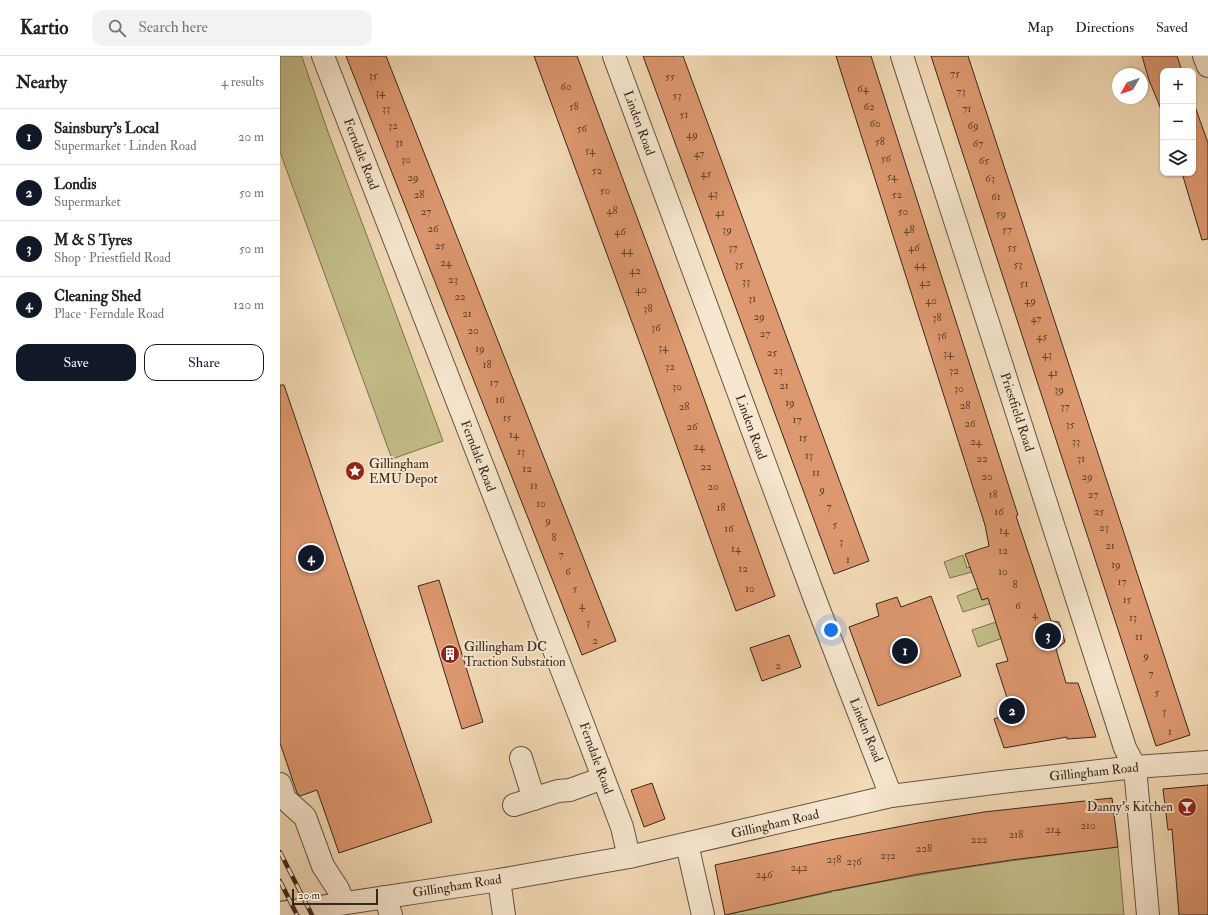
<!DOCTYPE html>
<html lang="en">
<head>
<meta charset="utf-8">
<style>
	:root { --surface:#fff; --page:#f2f2f2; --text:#202124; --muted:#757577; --line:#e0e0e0; --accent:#111827 }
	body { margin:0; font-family:"IM FELL Double Pica",serif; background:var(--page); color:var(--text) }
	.controls { position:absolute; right:12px; top:12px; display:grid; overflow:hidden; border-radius:8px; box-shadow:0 1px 3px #0004 }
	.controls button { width:36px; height:36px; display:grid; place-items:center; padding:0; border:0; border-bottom:1px solid var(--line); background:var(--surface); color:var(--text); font:20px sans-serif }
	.compass { position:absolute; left:832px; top:12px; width:36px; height:36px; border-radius:50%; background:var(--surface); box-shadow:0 1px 3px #0004; rotate:230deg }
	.scale { position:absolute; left:12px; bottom:10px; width:86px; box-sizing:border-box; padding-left:4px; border:2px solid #37271d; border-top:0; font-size:11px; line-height:14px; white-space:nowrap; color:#37271d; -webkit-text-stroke:3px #f7e7d0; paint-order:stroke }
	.you { position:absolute; left:551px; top:574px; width:14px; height:14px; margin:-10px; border:3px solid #fff; border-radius:50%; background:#1a73e8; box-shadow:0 0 0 6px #1a73e833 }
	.badge { display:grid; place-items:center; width:26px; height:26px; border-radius:50%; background:var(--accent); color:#fff; font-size:13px; font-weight:700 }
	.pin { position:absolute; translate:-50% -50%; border:2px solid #fff; box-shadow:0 1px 4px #0006 }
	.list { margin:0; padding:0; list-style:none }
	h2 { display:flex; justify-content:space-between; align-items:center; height:52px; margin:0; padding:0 16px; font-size:17px }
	h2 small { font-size:13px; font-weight:400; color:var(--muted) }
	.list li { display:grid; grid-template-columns:26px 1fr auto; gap:12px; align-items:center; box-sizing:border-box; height:56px; padding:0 16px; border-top:1px solid var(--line) }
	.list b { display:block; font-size:15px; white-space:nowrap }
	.list p { margin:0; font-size:13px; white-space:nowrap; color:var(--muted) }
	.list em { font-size:13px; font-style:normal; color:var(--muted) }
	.actions { display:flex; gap:8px; padding:12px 16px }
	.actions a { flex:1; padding:9px 0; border:1px solid var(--accent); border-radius:12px; text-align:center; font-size:14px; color:var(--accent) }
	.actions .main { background:var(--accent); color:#fff }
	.icon { flex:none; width:22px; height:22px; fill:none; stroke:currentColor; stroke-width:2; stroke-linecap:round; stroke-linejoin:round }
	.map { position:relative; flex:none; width:928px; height:859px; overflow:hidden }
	header { display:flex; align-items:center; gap:24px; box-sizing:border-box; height:56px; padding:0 20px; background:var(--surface); border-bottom:1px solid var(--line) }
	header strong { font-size:19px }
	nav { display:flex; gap:22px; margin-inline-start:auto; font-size:14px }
	.search { width:280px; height:36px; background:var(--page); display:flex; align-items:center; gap:10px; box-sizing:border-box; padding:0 14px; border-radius:12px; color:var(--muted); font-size:15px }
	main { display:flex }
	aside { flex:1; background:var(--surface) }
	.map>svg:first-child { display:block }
</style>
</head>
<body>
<header>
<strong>Kartio</strong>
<div class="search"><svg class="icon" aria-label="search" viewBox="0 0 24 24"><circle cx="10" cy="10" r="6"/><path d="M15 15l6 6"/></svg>Search here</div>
<nav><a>Map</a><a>Directions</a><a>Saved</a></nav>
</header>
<main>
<aside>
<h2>Nearby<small>4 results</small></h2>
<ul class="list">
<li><span class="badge">1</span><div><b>Sainsbury's Local</b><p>Supermarket · Linden Road</p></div><em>20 m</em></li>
<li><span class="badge">2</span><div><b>Londis</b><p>Supermarket</p></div><em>50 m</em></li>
<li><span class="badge">3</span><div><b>M &amp; S Tyres</b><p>Shop · Priestfield Road</p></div><em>50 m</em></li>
<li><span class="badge">4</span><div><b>Cleaning Shed</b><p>Place · Ferndale Road</p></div><em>120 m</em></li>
</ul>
<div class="actions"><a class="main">Save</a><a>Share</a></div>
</aside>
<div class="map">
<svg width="928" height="859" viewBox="0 0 928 859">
	<rect width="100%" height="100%" fill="#f3dab6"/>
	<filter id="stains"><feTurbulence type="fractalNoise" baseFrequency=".005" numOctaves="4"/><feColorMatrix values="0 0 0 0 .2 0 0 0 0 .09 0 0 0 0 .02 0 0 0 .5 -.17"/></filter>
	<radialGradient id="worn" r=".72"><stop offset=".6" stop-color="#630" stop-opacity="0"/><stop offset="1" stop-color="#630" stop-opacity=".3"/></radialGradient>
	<g fill="#c3bd88" stroke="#7d7252">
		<polygon points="0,0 22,0 22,1 48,76 96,204 163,385 112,403 0,96"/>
		<polygon points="683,499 687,512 713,503 692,516 670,522 664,506"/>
		<polygon points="698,532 702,544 726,536 728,542 683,556 677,540"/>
		<polygon points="716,566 739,576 698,591 692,574"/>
		<path d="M838,791L844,859H446L478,852L475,836L486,850L552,836L549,821L552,820L556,835C649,815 743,803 838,791Z"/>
	</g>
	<g fill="#de986f" stroke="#37271d">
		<polygon points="66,0 106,0 336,585 302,599"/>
		<polygon points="254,0 297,0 409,301 495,540 456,555 367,307"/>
		<polygon points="363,0 403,0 589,505 554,518"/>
		<polygon points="556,0 591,0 721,406 738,459 736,460 771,565 779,566 785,586 776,593 786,627 798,627 816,681 787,683 787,681 724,692 714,663 732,657 716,608 728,605 708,542 702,544 685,498 709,490 705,469"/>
		<polygon points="651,0 688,0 910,679 876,690"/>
		<polygon points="862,0 897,0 902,15 883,15 883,58 869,24"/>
		<polygon points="913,45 928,87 928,183 922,184 902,117 913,117"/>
		<polygon points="0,329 4,329 152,766 59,797 37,734 20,740 17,737 0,687"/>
		<polygon points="159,524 203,666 182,673 138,530"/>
		<polygon points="651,540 681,620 598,650 569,571 599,560 596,548 617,541 621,551"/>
		<polygon points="509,579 521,611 482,625 470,592"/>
		<polygon points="372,727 385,763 364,771 351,734"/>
		<polygon points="928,729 928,859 899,859 892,773 888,774 883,733"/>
		<polygon points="832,742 838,791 731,804 639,818 552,835 445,859 435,809 555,783 638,767 704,756"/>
	</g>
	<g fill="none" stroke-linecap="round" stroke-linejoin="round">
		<defs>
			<g id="minor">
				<polyline points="43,0 299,658 342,771 349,801"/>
				<polyline points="334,0 536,546 611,740"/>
				<polyline points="622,0 845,692 855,711 868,859"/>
				<polyline points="924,0 928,10"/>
				<polyline points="241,702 254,743"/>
				<polyline points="0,728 5,743 25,761 43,810 58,833 64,847"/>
				<polyline points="234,749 278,735 290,734 323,722"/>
				<polyline points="407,788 423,859"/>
				<polyline points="219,824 224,859"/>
				<polyline points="105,841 111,859"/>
				<polyline points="0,857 219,824 349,801 611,740 713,727 855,711 928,706"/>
			</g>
		</defs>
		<use href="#minor" stroke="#665443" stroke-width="24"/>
		<use href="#minor" stroke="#f7e7d0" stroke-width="22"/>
		<defs>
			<g id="rail">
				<polyline points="0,796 32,859"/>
				<polyline points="0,825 17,859"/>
			</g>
		</defs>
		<use href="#rail" stroke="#37271d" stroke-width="4.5"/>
		<use href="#rail" stroke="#f7e7d0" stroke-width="3" stroke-dasharray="9" stroke-linecap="butt"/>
	</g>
	<defs>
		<symbol id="sight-disc" viewBox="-11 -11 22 22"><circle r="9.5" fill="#8f2418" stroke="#f7e7d0"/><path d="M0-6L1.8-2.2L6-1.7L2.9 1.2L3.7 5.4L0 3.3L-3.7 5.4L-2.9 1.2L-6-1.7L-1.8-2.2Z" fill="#fff"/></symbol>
		<symbol id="building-disc" viewBox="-11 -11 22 22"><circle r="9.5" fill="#8f2418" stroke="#f7e7d0"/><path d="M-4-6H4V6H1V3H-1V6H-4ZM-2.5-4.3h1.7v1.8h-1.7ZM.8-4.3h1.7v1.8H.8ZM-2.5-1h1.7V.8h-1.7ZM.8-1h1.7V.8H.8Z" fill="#fff"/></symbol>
		<symbol id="bar-disc" viewBox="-11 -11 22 22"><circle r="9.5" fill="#8f2418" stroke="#f7e7d0"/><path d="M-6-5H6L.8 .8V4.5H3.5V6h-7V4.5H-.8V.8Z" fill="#fff"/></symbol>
	</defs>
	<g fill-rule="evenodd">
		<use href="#sight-disc" x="64" y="404" width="22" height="22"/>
		<use href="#building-disc" x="159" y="587" width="22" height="22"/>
		<use href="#bar-disc" x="896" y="740" width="22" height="22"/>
	</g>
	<g text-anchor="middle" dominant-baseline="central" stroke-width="4" stroke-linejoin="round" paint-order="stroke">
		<g font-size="11" fill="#614332">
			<text x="675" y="17">75</text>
			<text x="93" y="19">35</text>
			<text x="390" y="20">55</text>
			<text x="286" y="30">60</text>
			<text x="583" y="32">64</text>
			<text x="681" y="35">73</text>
			<text x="100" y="36">34</text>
			<text x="397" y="39">53</text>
			<text x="294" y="50">58</text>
			<text x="589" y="50">62</text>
			<text x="106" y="52">33</text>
			<text x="687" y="52">71</text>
			<text x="404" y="58">51</text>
			<text x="595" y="67">60</text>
			<text x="113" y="69">32</text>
			<text x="693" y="69">69</text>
			<text x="302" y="72">56</text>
			<text x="412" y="78">49</text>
			<text x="600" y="85">58</text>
			<text x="119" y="86">31</text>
			<text x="698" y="87">67</text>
			<text x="310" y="94">54</text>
			<text x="419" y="97">47</text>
			<text x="606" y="102">56</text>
			<text x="126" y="103">30</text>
			<text x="704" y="104">65</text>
			<text x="317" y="114">52</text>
			<text x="426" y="117">45</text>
			<text x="612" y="120">54</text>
			<text x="133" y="121">29</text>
			<text x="710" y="122">63</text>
			<text x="325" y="134">50</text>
			<text x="433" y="137">43</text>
			<text x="139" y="138">28</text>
			<text x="617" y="138">52</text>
			<text x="716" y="140">61</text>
			<text x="332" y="154">48</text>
			<text x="146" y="155">27</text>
			<text x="623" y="155">50</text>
			<text x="440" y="156">41</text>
			<text x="721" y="157">59</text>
			<text x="153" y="172">26</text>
			<text x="447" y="173">39</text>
			<text x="629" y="173">48</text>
			<text x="727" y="173">57</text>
			<text x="340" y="175">46</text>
			<text x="160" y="189">25</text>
			<text x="453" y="191">37</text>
			<text x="634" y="191">46</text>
			<text x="732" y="191">55</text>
			<text x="347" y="194">44</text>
			<text x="166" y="206">24</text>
			<text x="459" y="208">35</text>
			<text x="640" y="208">44</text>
			<text x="738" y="208">53</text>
			<text x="355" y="214">42</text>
			<text x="173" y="223">23</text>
			<text x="466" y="225">33</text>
			<text x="645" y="226">42</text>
			<text x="744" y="227">51</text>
			<text x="361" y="233">40</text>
			<text x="180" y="240">22</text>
			<text x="472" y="242">31</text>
			<text x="651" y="244">40</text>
			<text x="750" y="244">49</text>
			<text x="368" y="252">38</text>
			<text x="187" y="257">21</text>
			<text x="479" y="260">29</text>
			<text x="657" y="261">38</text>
			<text x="756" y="262">47</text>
			<text x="376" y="271">36</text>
			<text x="193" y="274">20</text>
			<text x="485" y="277">27</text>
			<text x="662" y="279">36</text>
			<text x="762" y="280">45</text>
			<text x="383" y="291">34</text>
			<text x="200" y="292">19</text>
			<text x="492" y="296">25</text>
			<text x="668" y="297">34</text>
			<text x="767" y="298">43</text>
			<text x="207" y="308">18</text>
			<text x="390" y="310">32</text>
			<text x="498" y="314">23</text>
			<text x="674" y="314">32</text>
			<text x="773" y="316">41</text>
			<text x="214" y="326">17</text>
			<text x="504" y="329">21</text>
			<text x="397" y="330">30</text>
			<text x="679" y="332">30</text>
			<text x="779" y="333">39</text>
			<text x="220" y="343">16</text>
			<text x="510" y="346">19</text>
			<text x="685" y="349">28</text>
			<text x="404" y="350">28</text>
			<text x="785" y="350">37</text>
			<text x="227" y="361">15</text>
			<text x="517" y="363">17</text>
			<text x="690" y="367">26</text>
			<text x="790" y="368">35</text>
			<text x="412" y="370">26</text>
			<text x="234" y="378">14</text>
			<text x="523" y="381">15</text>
			<text x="696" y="385">24</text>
			<text x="796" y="385">33</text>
			<text x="419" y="390">24</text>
			<text x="241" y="395">13</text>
			<text x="529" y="399">13</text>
			<text x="702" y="402">22</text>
			<text x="801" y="402">31</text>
			<text x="426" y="410">22</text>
			<text x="247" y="412">12</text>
			<text x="536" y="416">11</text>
			<text x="707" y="420">20</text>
			<text x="807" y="420">29</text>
			<text x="254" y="429">11</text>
			<text x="433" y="430">20</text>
			<text x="542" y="433">9</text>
			<text x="713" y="438">18</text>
			<text x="813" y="438">27</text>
			<text x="261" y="447">10</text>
			<text x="549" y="450">7</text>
			<text x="441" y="451">18</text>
			<text x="719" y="455">16</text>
			<text x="819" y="455">25</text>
			<text x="268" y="464">9</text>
			<text x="555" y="468">5</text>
			<text x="824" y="471">23</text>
			<text x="449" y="472">16</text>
			<text x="724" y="474">14</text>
			<text x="274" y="481">8</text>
			<text x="561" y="485">3</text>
			<text x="830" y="489">21</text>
			<text x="456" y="492">14</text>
			<text x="723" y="494">12</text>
			<text x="281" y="498">7</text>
			<text x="568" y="503">1</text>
			<text x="836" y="508">19</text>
			<text x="463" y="512">12</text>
			<text x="288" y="515">6</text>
			<text x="723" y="515">10</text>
			<text x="842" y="525">17</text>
			<text x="735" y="528">8</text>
			<text x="295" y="532">5</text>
			<text x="470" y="532">10</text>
			<text x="847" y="543">15</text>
			<text x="302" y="549">4</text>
			<text x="738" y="549">6</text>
			<text x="755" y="558">4</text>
			<text x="853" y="561">13</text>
			<text x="308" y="566">3</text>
			<text x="859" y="580">11</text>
			<text x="315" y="584">2</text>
			<text x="866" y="599">9</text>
			<text x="498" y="609">2</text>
			<text x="871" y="617">7</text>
			<text x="877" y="636">5</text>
			<text x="884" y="655">3</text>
			<text x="890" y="675">1</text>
			<text x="808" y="769">210</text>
			<text x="773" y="773">214</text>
			<text x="736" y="778">218</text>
			<text x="699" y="783">222</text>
			<text x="644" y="792">228</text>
			<text x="608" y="799">232</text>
			<text x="554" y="803">238</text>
			<text x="574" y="805">236</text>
			<text x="519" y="811">242</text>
			<text x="484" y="818">246</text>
		</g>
		<g font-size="13" fill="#37271d" stroke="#f7e7d0">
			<text transform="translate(359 67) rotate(70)">Linden Road</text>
			<text transform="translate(81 98) rotate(69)">Ferndale Road</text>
			<text transform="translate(737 356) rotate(72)">Priestfield Road</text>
			<text transform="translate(471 371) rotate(70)">Linden Road</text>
			<text transform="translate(198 400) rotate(69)">Ferndale Road</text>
			<text transform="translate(586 674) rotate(68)">Linden Road</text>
			<text transform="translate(316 702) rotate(70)">Ferndale Road</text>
			<text transform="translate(814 716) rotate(-6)">Gillingham Road</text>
			<text transform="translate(495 768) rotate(-13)">Gillingham Road</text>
			<text transform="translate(177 830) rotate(-9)">Gillingham Road</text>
		</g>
		<g font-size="13" fill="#37271d" stroke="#f7e7d0" text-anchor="start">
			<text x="89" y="408">Gillingham<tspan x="89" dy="15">EMU Depot</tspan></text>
			<text x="184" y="591">Gillingham DC<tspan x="184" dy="15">Traction Substation</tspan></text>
			<text x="893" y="751" text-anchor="end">Danny's Kitchen</text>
		</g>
	</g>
	<rect width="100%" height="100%" filter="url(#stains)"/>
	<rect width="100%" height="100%" fill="url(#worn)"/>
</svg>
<div class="controls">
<button>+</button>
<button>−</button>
<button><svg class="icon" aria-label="layers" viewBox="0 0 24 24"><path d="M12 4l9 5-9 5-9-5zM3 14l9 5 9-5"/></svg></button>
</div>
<svg class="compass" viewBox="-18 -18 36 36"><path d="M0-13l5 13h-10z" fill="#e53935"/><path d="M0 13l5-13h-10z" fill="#757577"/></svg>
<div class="scale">20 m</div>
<div class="you"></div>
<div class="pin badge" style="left:625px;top:595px">1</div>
<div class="pin badge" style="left:732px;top:655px">2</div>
<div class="pin badge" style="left:768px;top:580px">3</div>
<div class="pin badge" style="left:31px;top:502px">4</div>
</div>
</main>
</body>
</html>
